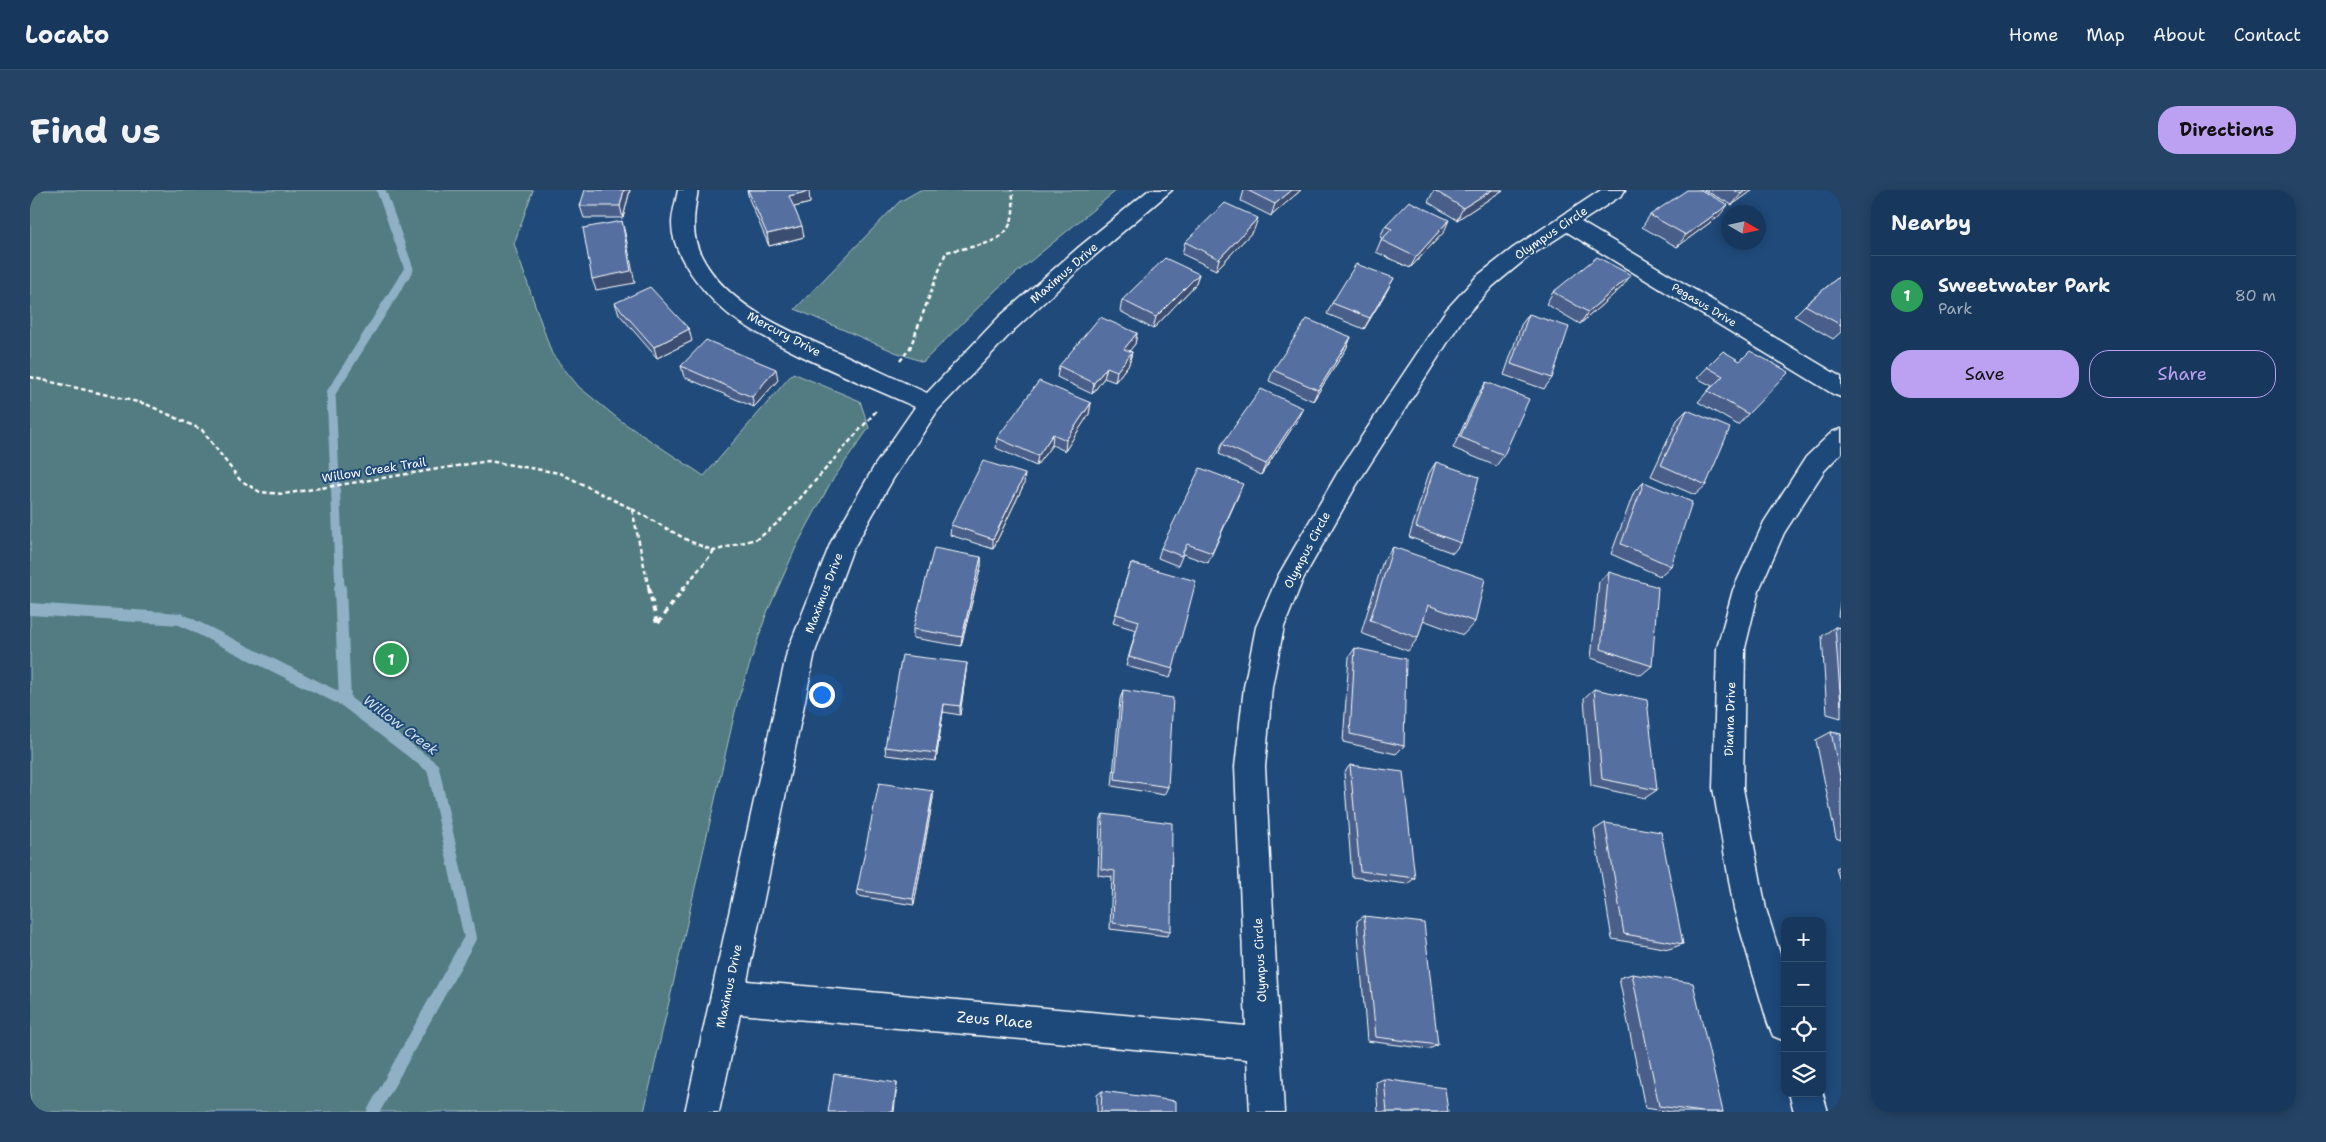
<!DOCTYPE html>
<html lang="en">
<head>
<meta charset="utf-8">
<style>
	:root { --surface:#17385c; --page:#244365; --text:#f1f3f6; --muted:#9eacbb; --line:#365272; --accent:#bca0f2 }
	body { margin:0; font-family:"Shantell Sans",sans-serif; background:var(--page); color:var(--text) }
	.controls { position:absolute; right:15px; bottom:15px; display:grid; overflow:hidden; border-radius:10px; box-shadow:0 2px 12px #0003 }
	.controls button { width:45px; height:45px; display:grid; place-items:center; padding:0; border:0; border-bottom:1px solid var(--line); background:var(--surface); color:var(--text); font:25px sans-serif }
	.compass { position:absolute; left:1691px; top:15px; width:45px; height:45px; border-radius:50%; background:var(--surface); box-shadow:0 2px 12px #0003; rotate:99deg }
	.you { position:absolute; left:791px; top:504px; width:18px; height:18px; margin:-12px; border:4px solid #fff; border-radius:50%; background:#1a73e8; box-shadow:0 0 0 8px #1a73e833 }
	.badge { display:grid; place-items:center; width:32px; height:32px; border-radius:50%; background:var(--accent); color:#fff; font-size:16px; font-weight:700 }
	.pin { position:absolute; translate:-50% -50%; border:2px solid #fff; box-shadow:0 1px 5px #0006 }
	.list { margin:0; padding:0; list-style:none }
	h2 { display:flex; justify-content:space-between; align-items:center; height:65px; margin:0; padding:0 20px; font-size:21px }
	h2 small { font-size:16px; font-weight:400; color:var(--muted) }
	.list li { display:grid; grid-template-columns:32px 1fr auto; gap:15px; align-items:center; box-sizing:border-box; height:80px; padding:0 20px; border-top:1px solid var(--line) }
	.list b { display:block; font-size:19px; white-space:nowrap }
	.list p { margin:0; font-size:16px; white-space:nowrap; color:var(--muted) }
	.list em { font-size:16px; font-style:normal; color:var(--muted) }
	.actions { display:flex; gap:10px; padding:15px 20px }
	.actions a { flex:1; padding:11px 0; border:1px solid var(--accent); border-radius:20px; text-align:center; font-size:18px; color:var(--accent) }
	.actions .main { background:var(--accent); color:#111 }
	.icon { flex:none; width:28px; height:28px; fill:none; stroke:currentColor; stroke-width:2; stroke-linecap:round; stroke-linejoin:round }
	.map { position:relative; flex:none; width:1811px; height:922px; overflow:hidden; border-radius:20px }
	header { display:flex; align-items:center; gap:30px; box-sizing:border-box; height:70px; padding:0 25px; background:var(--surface); border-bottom:1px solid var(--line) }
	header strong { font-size:24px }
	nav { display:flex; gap:28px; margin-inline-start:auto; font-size:18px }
	.intro { display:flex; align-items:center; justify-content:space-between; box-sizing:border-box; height:120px; padding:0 30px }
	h1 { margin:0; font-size:35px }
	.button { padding:12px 22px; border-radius:20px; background:var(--accent); color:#111; font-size:18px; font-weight:700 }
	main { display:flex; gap:30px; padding:0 30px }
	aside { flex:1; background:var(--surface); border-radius:20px; box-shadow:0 2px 12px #0003 }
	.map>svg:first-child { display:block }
</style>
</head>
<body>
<header>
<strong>Locato</strong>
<nav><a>Home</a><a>Map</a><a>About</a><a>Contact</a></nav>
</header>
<div class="intro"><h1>Find us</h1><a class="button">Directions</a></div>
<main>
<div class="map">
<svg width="1811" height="922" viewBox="0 0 1811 922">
	<rect width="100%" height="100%" fill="#1f4a7a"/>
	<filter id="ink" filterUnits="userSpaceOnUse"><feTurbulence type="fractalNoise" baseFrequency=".02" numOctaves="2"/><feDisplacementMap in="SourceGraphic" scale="10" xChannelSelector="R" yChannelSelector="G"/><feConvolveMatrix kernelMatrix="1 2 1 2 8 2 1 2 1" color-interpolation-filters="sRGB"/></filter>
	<g filter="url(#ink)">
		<g fill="#537c82" stroke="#a9bec0">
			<polygon points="0,0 503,0 484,54 522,164 549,197 591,231 674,286 763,183 830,211 839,238 801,292 767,355 736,425 707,513 614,922 0,922"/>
			<polygon points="890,0 1087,0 968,98 893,172 865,162 765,119 869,12"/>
		</g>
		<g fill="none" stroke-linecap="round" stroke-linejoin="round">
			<polyline stroke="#8fb0c5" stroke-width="9" points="310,399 301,203 379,79 351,0"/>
			<g stroke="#8fb0c5" stroke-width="12">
				<polyline points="310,398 315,511"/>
				<polyline points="0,419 150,429 315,511 403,578 440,748 343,922"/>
			</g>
			<defs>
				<g id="minor">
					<path d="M648,0H668C664,23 660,45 672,67C698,117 761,142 810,163C839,176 868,190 897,203L969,127L1049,57L1119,0H1142L1063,67L985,139L908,220L863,289L822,361L785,462L717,791L1216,836L1205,577L1214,497L1226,437L1248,386L1308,282L1416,120L1447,86L1483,58L1571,0H1595L1592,5L1551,32L1811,187V207L1803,204L1537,42L1497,68L1463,96L1432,130L1326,296L1273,389L1254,437L1242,497L1235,577L1254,922H1220L1217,869L710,824L689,922H655L757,462L801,352L845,275L885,217C827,191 765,167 711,133C682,115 642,69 642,34C642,23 646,11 648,0Z"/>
					<polygon points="1811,239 1811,263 1794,281 1754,343 1729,400 1715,458 1713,598 1736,719 1755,780 1755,851 1743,846 1738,834 1704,719 1683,598 1687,458 1703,400 1734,332 1776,267 1802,242"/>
					<polygon points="1792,901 1798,922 1764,922 1759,903 1792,903"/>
				</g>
			</defs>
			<use href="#minor" stroke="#fff" stroke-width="3"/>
			<g stroke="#fff" stroke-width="2.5" stroke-dasharray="4.5 3" stroke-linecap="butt">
				<path d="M870,171L880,158L916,62C959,53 990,54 982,0"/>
				<polyline points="0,187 116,214 172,240 210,290 230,302 253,304 458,271 530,283 602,319 619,399"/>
				<polyline points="602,319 659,351 684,361 729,348 751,330 847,220"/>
				<polyline points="653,399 684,361"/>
			</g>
			<g stroke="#fff" stroke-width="4" stroke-dasharray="5.5 4.5" stroke-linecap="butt">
				<polyline points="619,398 627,434"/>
				<polyline points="628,433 654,398"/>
			</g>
			<use href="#minor" fill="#1f4a7a" fill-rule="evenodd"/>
		</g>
		<g fill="#485f8a" stroke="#fff">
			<polygon points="600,0 593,28 554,28 550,16"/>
			<polygon points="717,0 778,0 780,13 764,17 774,47 739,56 719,9"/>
			<polygon points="1214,0 1271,0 1241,26 1211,11"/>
			<polygon points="1404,0 1473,0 1427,30 1398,12"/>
			<polygon points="1674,0 1723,0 1702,15"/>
			<polygon points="1620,25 1689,26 1647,57 1612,37"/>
			<polygon points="1355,36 1414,42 1380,78 1346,62 1351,50 1352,48 1350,47"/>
			<polygon points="1224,40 1186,80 1152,64 1155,52"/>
			<polygon points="1169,84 1165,95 1123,139 1090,121 1092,110"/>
			<polygon points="1811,85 1811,142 1803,149 1764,126 1775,115"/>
			<polygon points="1592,97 1550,134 1516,114 1523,102"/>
			<polygon points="1358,99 1334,139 1297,124 1302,113"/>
			<polygon points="585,113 662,151 627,168 589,124"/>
			<polygon points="1499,124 1522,188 1514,199 1474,185 1491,135"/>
			<polygon points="1107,143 1105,154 1099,161 1102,162 1099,174 1085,192 1074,188 1062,204 1027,187 1029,176"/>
			<polygon points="1321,147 1316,159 1283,211 1239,191 1243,180"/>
			<polygon points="1693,161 1718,224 1708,235 1668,212 1682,196 1667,188"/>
			<polygon points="651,176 748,190 724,217 654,187"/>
			<polygon points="1456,192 1474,265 1466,276 1423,258 1449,203"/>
			<polygon points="1061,213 1059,224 1035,261 1022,255 1006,276 966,258 967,248"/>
			<polygon points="1657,220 1676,295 1665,305 1621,286 1647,230"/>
			<polygon points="1268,229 1231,285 1189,264 1192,254"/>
			<polygon points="1406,272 1431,353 1423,363 1379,347 1399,283"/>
			<polygon points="1614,292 1641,376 1630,386 1581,364 1604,302"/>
			<polygon points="994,294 963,359 920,345 921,335"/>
			<polygon points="1209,304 1178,373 1153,364 1148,376 1128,368 1131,358"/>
			<polygon points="1363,357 1445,432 1433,445 1393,430 1388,448 1378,461 1331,443 1353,371"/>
			<polygon points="951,367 951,376 931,456 883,448 883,439"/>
			<polygon points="1101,373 1143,479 1140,488 1096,476 1106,440 1083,433"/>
			<polygon points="1579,382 1622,476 1611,485 1561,468 1569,391"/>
			<polygon points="1811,406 1811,427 1808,426"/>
			<polygon points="1805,437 1811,438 1811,528 1797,524 1792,446"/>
			<polygon points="1325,458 1374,556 1366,564 1313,552 1319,467"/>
			<polygon points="936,481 930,525 913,522 906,571 856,565 855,557"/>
			<polygon points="1564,499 1627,600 1615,608 1561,596 1554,508"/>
			<polygon points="1093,500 1138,597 1134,605 1082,596 1090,509"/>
			<polygon points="1801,542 1811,544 1811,650 1806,648 1786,550"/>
			<polygon points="1320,575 1385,688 1377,694 1322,687 1314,583"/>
			<polygon points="903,601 903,608 884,715 828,706 827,700"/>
			<polygon points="1073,624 1141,741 1137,746 1080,739 1082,687 1068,685 1070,631"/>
			<polygon points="1575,633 1653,754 1639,759 1582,749 1564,640"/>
			<polygon points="1811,675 1811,694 1806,678"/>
			<polygon points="1334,726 1408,855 1399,859 1337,851 1327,731"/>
			<polygon points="1602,784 1693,922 1642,922 1615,918 1589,788"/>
			<polygon points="1354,889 1418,922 1348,922 1346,892"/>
			<polygon points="1072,901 1146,922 1067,922 1067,905"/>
		</g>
		<g fill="#3b4e70" stroke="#fff">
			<polygon points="594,0 600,0 593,28 590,16"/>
			<polygon points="1262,0 1271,0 1241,26 1245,14"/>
			<polygon points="1462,0 1473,0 1427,30 1433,18"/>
			<polygon points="1716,0 1723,0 1702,15 1711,4"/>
			<polygon points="779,1 780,13 760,18 759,6"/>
			<polygon points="1698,15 1689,26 1647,57 1656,45"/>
			<polygon points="1228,28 1224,40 1186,80 1189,69"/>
			<polygon points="1419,30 1414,42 1380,78 1386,67"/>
			<polygon points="592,31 595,43 605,93 566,100 562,89"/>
			<polygon points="772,36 774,47 739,56 737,44"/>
			<polygon points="1169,84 1165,95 1123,139 1126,127"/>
			<polygon points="1601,85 1592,97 1550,134 1558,122"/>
			<polygon points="1364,88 1358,99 1334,139 1340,128"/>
			<polygon points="659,139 662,151 627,168 624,157"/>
			<polygon points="1107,143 1105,154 1092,170 1094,159"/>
			<polygon points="1321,147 1316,159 1283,211 1288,200"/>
			<polygon points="1102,162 1099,174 1085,192 1087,181"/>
			<polygon points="1077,177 1074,188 1062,204 1064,193"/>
			<polygon points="746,179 748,190 724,217 722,207"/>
			<polygon points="1061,213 1059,224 1035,261 1036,250"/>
			<polygon points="1273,218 1268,229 1231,285 1236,274"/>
			<polygon points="1023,244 1022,255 1006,276 1008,266"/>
			<polygon points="995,284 994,294 963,359 963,349"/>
			<polygon points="951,367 951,376 931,456 932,447"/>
			<polygon points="937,473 936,481 930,525 930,516"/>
			<polygon points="914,514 913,522 906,571 906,563"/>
			<polygon points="903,601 903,608 884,715 883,709"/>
			<polygon points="867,893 867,895 864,922 863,922"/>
		</g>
		<g fill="#546fa0" stroke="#fff">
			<polygon points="555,0 594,0 590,16 550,16"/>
			<polygon points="718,0 778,0 779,1 759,6 772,36 737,44"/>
			<polygon points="1217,0 1262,0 1245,14"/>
			<polygon points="1404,0 1462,0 1433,18"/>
			<polygon points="1657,0 1671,0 1698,15 1656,45 1620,25"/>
			<polygon points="1704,0 1716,0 1711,4"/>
			<polygon points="1379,11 1419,30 1386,67 1351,50 1362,39 1355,36"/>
			<polygon points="1195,13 1228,28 1189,69 1155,52"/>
			<polygon points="592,31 601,81 562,89 553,38"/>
			<polygon points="1567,67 1601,85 1558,122 1523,102"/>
			<polygon points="1135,68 1169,84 1126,127 1092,110"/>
			<polygon points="1326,74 1364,88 1340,128 1302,113"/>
			<polygon points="1811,85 1811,135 1775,115"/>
			<polygon points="620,97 659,139 624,157 585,113"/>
			<polygon points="1499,124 1539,137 1522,188 1481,174"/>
			<polygon points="1070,127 1107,143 1094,159 1102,162 1087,181 1077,177 1064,193 1029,176"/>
			<polygon points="1277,129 1321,147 1288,200 1243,180"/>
			<polygon points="676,150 746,179 722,207 651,176"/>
			<polygon points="1693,161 1710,171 1720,161 1759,182 1718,224 1678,201 1693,186 1677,177"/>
			<polygon points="1009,191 1061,213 1036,250 1023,244 1008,266 967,248"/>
			<polygon points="1456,192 1499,209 1474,265 1430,247"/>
			<polygon points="1231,199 1273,218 1236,274 1192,254"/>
			<polygon points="1657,220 1700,238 1676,295 1631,275"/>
			<polygon points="953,271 995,284 963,349 921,335"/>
			<polygon points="1406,272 1449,287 1431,353 1386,337"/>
			<polygon points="1170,278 1213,294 1182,363 1157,354 1151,366 1131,358"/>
			<polygon points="1614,292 1662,312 1641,376 1591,354"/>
			<polygon points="1363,357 1455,389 1445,432 1398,415 1388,448 1340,430"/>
			<polygon points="904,358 951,367 932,447 883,439"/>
			<polygon points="1101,373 1166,391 1143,479 1099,467 1109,431 1086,424"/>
			<polygon points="1579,382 1628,397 1622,476 1571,459"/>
			<polygon points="1805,437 1811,438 1811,515"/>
			<polygon points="1325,458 1376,469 1374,556 1320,544"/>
			<polygon points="872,465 937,473 930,516 914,514 906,563 855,557"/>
			<polygon points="1564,499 1617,510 1627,600 1572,589"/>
			<polygon points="1093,500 1143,508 1138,597 1085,589"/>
			<polygon points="1801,542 1811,544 1811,591"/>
			<polygon points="1320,575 1373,582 1385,688 1330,681"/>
			<polygon points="849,593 903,601 883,709 827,700"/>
			<polygon points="1073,624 1142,633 1141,741 1083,733 1085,681 1071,679"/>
			<polygon points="1575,633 1631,642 1653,754 1594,744"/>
			<polygon points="1334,726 1394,733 1408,855 1346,847"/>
			<polygon points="1602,784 1663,793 1693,922 1672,922 1629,916"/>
			<polygon points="804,884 867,893 863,922 798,922"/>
			<polygon points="1354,889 1415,898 1418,922 1357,922"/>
			<polygon points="1072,901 1146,911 1146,922 1071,922"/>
		</g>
	</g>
	<g text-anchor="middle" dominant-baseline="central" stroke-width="4" stroke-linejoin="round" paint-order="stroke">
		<g font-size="11" fill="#fff" stroke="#1f4a7a">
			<text transform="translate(1674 115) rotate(31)">Pegasus Drive</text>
		</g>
		<g font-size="12" fill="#fff" stroke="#1f4a7a">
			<text transform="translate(1521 43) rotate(-34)">Olympus Circle</text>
			<text transform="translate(1034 83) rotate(-41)">Maximus Drive</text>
			<text transform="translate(754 144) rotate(28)">Mercury Drive</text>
			<text transform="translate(344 280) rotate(-9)">Willow Creek Trail</text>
			<text transform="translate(1277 360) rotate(-62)">Olympus Circle</text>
			<text transform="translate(794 403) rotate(-69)">Maximus Drive</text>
			<text transform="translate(1700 529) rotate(-88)">Dianna Drive</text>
			<text transform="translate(1230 770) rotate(-93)">Olympus Circle</text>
			<text transform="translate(699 796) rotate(-78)">Maximus Drive</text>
		</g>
		<g font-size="14" font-style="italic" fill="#d0dee7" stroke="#1f4a7a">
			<text transform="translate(371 535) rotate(37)">Willow Creek</text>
		</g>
		<g font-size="15" fill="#fff" stroke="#1f4a7a">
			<text transform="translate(965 830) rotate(5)">Zeus Place</text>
		</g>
	</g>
</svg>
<div class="controls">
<button>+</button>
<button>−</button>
<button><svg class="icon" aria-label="locate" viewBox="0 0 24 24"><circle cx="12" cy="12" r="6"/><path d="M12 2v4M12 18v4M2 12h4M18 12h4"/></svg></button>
<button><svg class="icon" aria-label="layers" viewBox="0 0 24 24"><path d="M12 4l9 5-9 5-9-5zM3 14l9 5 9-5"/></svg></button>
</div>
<svg class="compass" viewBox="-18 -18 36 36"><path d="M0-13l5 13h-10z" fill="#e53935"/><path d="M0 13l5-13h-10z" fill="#9eacbb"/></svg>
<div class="you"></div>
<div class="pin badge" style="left:361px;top:469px;background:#2e9e5b">1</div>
</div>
<aside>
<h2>Nearby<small></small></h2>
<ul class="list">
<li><span class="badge" style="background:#2e9e5b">1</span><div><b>Sweetwater Park</b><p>Park</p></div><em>80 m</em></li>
</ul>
<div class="actions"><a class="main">Save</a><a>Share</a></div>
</aside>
</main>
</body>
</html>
